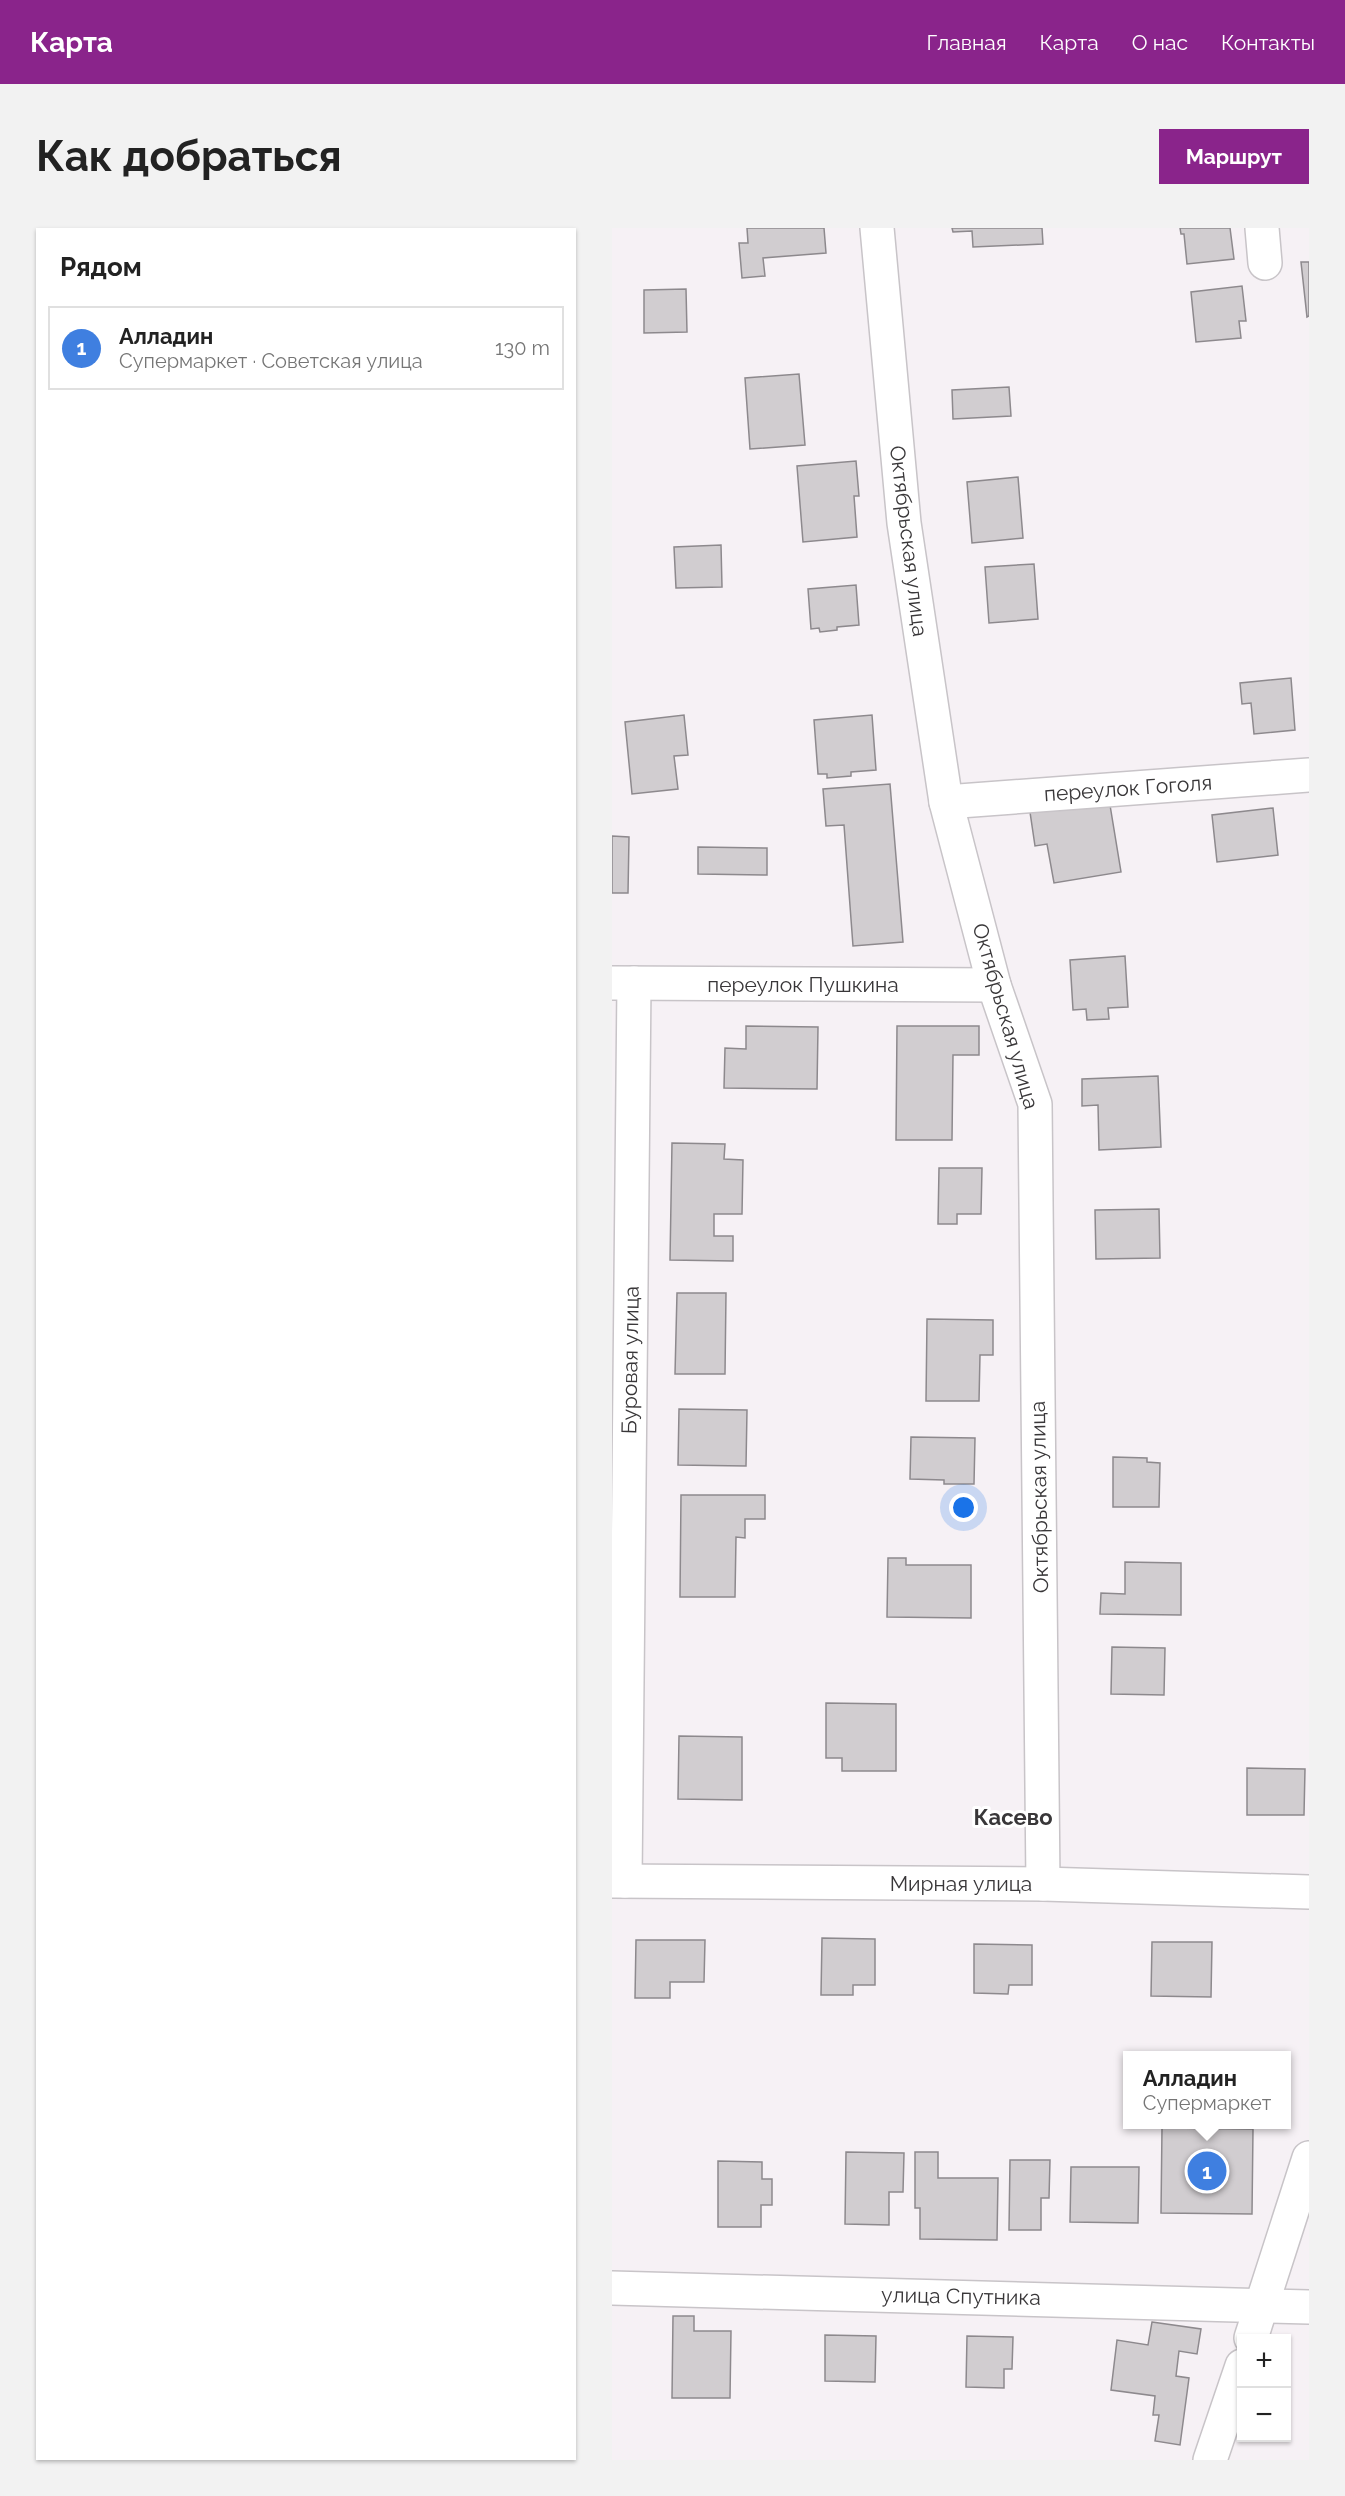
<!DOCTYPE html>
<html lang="ru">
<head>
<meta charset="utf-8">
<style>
	:root { --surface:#fff; --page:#f2f2f2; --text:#222; --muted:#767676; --line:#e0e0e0; --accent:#8a248b }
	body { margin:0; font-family:Raleway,sans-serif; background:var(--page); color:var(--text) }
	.controls { position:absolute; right:18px; bottom:18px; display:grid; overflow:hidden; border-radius:0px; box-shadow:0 2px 4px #0004 }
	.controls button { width:54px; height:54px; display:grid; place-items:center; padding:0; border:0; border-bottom:2px solid var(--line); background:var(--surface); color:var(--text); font:30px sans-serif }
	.you { position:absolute; left:352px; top:1280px; width:21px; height:21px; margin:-15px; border:4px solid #fff; border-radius:50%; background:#1a73e8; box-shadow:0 0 0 9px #1a73e833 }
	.badge { display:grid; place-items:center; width:39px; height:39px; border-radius:50%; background:var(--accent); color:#fff; font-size:20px; font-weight:700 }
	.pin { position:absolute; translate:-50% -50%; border:3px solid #fff; box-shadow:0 2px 6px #0006 }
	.popup { position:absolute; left:511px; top:1823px; width:168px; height:78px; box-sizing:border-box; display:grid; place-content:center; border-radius:0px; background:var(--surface); filter:drop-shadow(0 2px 4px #0005); font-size:20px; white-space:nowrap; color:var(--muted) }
	.popup b { font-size:22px; color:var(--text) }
	.popup::after { content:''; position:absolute; left:50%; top:100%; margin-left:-12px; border:12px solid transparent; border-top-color:var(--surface) }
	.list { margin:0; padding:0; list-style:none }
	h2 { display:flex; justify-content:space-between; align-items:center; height:78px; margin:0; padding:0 24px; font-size:26px }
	h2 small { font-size:20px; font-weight:400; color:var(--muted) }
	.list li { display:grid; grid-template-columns:39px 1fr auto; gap:18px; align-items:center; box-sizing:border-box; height:84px; margin:0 12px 12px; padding:0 12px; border:2px solid var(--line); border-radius:0px }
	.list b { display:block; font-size:22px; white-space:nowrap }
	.list p { margin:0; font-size:20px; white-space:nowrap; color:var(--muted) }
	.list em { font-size:20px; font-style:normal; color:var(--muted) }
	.map { position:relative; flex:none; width:697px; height:2232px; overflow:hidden; border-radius:0px }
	header { display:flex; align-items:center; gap:36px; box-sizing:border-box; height:84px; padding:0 30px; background:var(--accent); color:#fff }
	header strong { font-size:28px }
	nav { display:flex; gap:33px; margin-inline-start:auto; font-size:21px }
	.intro { display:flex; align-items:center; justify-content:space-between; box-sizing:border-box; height:144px; padding:0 36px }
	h1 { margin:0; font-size:42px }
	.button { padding:15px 27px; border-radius:0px; background:var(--accent); color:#fff; font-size:21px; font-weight:700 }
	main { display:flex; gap:36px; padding:0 36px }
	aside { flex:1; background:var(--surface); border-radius:0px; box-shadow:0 2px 4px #0004 }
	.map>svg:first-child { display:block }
</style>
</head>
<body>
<header>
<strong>Карта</strong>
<nav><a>Главная</a><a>Карта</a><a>О нас</a><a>Контакты</a></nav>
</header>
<div class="intro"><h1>Как добраться</h1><a class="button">Маршрут</a></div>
<main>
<aside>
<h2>Рядом<small></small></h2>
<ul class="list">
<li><span class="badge" style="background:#3f7fe0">1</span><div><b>Алладин</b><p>Супермаркет · Советская улица</p></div><em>130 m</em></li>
</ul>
</aside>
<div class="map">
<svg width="697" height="2232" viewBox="0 0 697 2232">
	<rect width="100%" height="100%" fill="#f6f1f5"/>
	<g fill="#d1cdd0" stroke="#8d898d" stroke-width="1.5">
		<polygon points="135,0 212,0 214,25 151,30 153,48 130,50 127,15 136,15"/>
		<polygon points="340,0 430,0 431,16 361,19 360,3 341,4"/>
		<polygon points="568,0 618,0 622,31 575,36 572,6 569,6"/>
		<polygon points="689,34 697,34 697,88 695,89"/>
		<polygon points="630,58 634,93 627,93 629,110 584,114 579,64"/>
		<polygon points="74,61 75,104 32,105 32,62"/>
		<polygon points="187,146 193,217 138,221 133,150"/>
		<polygon points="397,159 399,188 341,191 340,162"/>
		<polygon points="244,233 247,268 242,268 245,309 191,314 185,238"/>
		<polygon points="406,249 411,310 360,315 355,254"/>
		<polygon points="109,317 110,359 64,360 62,319"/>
		<polygon points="422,336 426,391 377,395 373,339"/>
		<polygon points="244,357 247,397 225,399 225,402 208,404 207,400 199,401 196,361"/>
		<polygon points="679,450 683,502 642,506 639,475 630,476 628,455"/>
		<polygon points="72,487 76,527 62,528 66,561 20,566 13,494"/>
		<polygon points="260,487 264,542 239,544 239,548 215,550 215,546 206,546 202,492"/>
		<polygon points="278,556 291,714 241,718 232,597 214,598 211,561"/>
		<polygon points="497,571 509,644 442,655 435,616 423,618 418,584"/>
		<polygon points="661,580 666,627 605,634 600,587"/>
		<polygon points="0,608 17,609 16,665 0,665"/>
		<polygon points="86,619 155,620 155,647 86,646"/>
		<polygon points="513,728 516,779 496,780 497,791 475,792 474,781 461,782 458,732"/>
		<polygon points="134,798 206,799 205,861 112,860 113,820 134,821"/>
		<polygon points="285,798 367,798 367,827 341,827 340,912 284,912"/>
		<polygon points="546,848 549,919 487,922 486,877 470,878 470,851"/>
		<polygon points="60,915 113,916 112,931 131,932 130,986 102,986 102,1008 121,1008 121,1033 58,1032"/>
		<polygon points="327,940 370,940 369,986 345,986 345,996 326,996"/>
		<polygon points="547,981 548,1030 484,1031 483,982"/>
		<polygon points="65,1065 114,1065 113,1146 63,1146"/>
		<polygon points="315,1091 381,1092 381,1127 368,1127 367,1173 314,1173"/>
		<polygon points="67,1181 135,1182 134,1238 66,1237"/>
		<polygon points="299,1209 363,1210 362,1256 332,1256 332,1252 298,1251"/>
		<polygon points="501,1229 535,1230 535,1234 548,1235 547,1279 501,1279"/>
		<polygon points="69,1267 153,1267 153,1291 133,1291 133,1310 124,1309 123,1369 68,1369"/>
		<polygon points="276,1330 294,1330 294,1337 359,1337 359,1390 275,1389"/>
		<polygon points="513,1334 569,1335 569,1387 488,1386 489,1365 513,1366"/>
		<polygon points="500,1419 553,1420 552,1467 499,1466"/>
		<polygon points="214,1475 284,1476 284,1543 230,1543 230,1530 214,1530"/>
		<polygon points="67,1508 130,1509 130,1572 66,1571"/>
		<polygon points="635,1540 693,1541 692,1587 635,1587"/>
		<polygon points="210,1710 263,1711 263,1757 241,1757 241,1767 209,1767"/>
		<polygon points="24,1712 93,1712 92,1754 58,1754 58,1770 23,1770"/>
		<polygon points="540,1714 600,1714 599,1769 539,1768"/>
		<polygon points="362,1716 420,1717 420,1757 397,1757 396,1766 362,1765"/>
		<polygon points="550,1900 641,1901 640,1986 549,1985"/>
		<polygon points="234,1924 292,1925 291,1964 277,1964 277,1997 233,1996"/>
		<polygon points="303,1924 326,1924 326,1950 386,1950 385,2012 308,2011 308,1980 303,1980"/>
		<polygon points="398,1932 438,1932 437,1970 429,1970 429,2002 397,2002"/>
		<polygon points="106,1933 150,1934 150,1951 160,1951 160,1977 149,1977 149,1999 106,1999"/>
		<polygon points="459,1939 527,1939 526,1995 458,1994"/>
		<polygon points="61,2088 82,2088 82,2103 119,2103 118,2170 60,2170"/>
		<polygon points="540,2094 589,2101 585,2126 567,2123 564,2148 577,2150 568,2217 543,2213 547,2187 541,2187 543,2168 499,2162 505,2112 536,2117"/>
		<polygon points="213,2107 264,2108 263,2154 213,2153"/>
		<polygon points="355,2108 401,2109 400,2141 392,2141 392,2160 354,2159"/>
	</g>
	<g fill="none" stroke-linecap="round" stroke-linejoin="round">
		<defs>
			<g id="minor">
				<polyline points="265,0 292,295 334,574 382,757 423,876 431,1656"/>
				<polyline points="650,0 653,35"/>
				<polyline points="334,574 697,547"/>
				<polyline points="0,755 382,757"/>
				<polyline points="0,1653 431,1656 697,1664"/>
				<polyline points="13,1653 22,755"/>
				<polyline points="0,2060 697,2079"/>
				<polyline points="639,2110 697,1930"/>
				<polyline points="598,2232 630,2138"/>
			</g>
		</defs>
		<use href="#minor" stroke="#c8c4c8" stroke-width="36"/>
		<use href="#minor" stroke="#fff" stroke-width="33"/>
	</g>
	<g text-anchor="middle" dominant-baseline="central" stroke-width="6" stroke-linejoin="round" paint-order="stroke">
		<g font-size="21" fill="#393739" stroke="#fff">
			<text transform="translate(297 313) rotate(83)">Октябрьская улица</text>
			<text transform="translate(516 560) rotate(-4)">переулок Гоголя</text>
			<text x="191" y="756">переулок Пушкина</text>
			<text transform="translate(394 788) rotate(74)">Октябрьская улица</text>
			<text transform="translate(18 1132) rotate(-89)">Буровая улица</text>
			<text transform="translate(427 1269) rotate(-91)">Октябрьская улица</text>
			<text x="349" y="1655">Мирная улица</text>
			<text transform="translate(349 2068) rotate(1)">улица Спутника</text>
		</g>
		<g font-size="22" font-weight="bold" fill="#393739" stroke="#fff">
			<text x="401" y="1589">Касево</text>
		</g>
	</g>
</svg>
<div class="controls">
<button>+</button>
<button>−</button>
</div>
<div class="you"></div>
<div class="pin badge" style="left:595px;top:1943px;background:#3f7fe0">1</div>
<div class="popup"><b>Алладин</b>Супермаркет</div>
</div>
</main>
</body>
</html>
